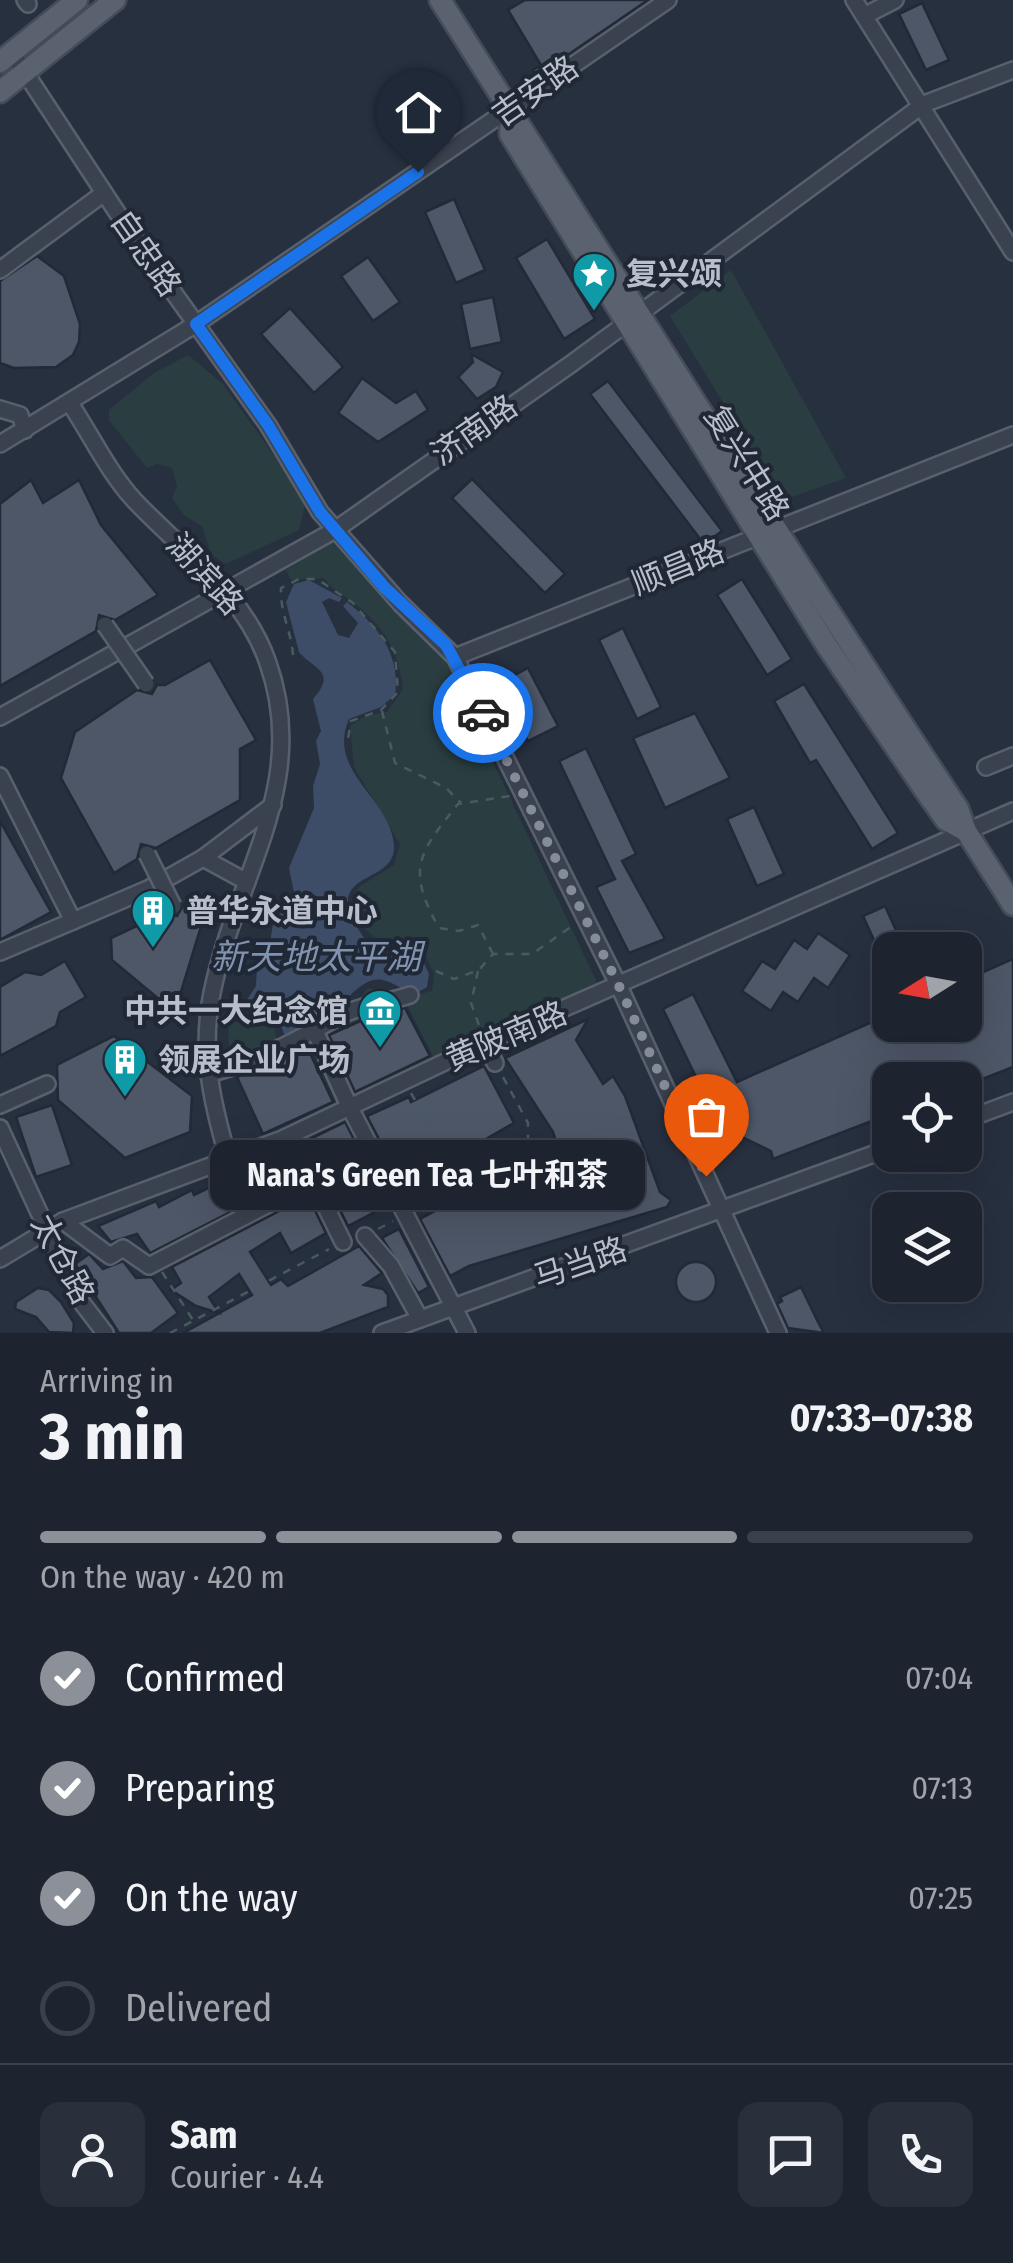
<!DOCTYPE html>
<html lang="en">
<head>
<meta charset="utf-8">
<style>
	:root { --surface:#1d242f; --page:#2a303b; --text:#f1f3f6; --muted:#a0a4aa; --line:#3b414b; --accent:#8c9099 }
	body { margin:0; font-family:"Fira Sans Condensed","Noto Sans SC",sans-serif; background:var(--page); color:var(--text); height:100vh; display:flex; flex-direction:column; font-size:38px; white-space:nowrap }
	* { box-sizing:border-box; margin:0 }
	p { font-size:32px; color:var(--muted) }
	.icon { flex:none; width:55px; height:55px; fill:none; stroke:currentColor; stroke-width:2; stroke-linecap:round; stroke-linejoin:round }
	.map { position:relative; height:1333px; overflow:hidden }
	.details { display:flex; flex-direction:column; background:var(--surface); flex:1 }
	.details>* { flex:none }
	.needle { width:65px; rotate:259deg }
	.buttons { position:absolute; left:872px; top:932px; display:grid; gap:20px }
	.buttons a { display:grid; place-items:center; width:110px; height:110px; border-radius:20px; background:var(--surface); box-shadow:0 10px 40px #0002,0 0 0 2px var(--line); font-size:50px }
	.pin { position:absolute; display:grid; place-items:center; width:85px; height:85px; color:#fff; margin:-102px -42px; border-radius:50% 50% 50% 0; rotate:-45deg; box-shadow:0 0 10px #0007 }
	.pin .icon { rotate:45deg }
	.courier { position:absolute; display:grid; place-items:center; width:100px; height:100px; margin:-50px; border:8px solid #1a73e8; border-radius:50%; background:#fff; color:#222; box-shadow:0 2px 12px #0007 }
	.bubble { position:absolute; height:70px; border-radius:20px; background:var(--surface); box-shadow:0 10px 40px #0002,0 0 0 2px var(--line); font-size:32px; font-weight:700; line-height:70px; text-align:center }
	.summary em { font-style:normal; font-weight:700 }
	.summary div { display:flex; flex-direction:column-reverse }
	.summary { display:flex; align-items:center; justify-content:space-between; height:170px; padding:0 40px }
	h1 { font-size:65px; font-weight:700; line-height:75px }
	.bar { display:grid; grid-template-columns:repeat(4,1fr); gap:15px 10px; align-content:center; height:120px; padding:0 40px }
	.bar i { height:12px; border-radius:8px; background:var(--line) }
	.bar .selected { background:var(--accent) }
	.bar p { grid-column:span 4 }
	.line { display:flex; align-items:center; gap:25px; padding:0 40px; border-top:2px solid var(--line) }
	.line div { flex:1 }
	.round { display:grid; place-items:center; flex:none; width:105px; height:105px; border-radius:20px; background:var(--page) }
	ol { padding:0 40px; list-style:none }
	li { display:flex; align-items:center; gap:30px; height:110px }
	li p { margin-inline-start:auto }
	li .icon { padding:10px; border-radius:50%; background:var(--accent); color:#fff; stroke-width:4 }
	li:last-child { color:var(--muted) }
	li i { width:55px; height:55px; border:5px solid var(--line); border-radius:50% }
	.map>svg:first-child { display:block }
</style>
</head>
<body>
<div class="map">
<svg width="1013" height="1333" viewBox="0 0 1013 1333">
	<rect width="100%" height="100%" fill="#27303f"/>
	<g fill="#2a3e41">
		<polygon points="731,270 846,478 783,500 670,316"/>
		<polygon points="188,355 222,383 306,500 299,530 226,564 211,554 202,526 185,516 172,498 177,486 172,468 157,464 147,468 109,420 109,410 154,373"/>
		<path d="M332,542L446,662L600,989L437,1064L405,1001L230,1075L228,1021L250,1024L264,1019L274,1025L277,1042L356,1004L368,988L408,997L432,991L434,974L425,954C385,941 363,945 352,897L359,887L394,865L400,844L354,767L350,726L365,716L387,712L403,689C399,650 384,627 354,603C343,594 333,591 324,578L291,580L286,570Z"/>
	</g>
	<path fill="#3e4d67" d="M309,580L342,598L339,602L329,598L322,602L338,635L349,638L358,623L343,606L347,602C377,625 401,654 395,695L381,707L349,719C326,772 390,797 394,845C397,889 311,866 367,942L422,959L429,974L427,987L415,994C403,991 397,984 386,981C362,972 341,1009 324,1023L310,1011L302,1014L299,1022L303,1036H285L277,1017L255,1015L245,1003L256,986L257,966L268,955L274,918L296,902L289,868L314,808L313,786L320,764L316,741L321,731L313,699C338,671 313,669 299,652L286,602L294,584Z"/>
	<g fill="#4e5768" stroke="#222937" stroke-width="2.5">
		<polygon points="525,0 648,0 537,76 533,70 541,65 508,10"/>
		<polygon points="922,3 949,60 926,70 899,14"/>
		<polygon points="454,199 485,270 456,283 425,212"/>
		<polygon points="547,239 595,319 564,339 516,258"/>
		<polygon points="37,256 64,276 80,324 79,342 73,355 56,367 14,368 0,363 0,281"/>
		<polygon points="368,257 400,302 373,321 341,276"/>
		<polygon points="493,297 502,342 470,349 461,304"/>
		<polygon points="290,308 343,367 314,393 261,334"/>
		<polygon points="471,354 503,372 496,387 477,399 458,377 473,362"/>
		<polygon points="362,378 396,403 416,391 428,410 378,442 338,413"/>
		<polygon points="608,381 722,531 704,544 590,394"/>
		<polygon points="472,479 565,574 545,593 452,498"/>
		<polygon points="31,480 43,503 79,480 101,525 158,595 115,620 99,615 96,631 0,686 0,504"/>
		<polygon points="742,579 792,659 767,675 717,595"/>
		<polygon points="623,628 661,707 637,719 599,640"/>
		<polygon points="210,660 256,740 240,749 240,800 156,848 141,844 137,859 114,873 61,778 75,732 137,690 152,694 157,685 165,685"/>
		<polygon points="528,668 558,726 528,741 498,684"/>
		<polygon points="804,684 898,833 872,849 816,760 810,763 774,701"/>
		<polygon points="695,713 730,778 665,808 633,738"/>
		<polygon points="586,748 636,854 622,861 665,939 629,953 596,887 615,879 559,761"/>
		<polygon points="754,807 784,874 757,886 727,819"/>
		<polygon points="0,821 51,912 0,940"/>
		<polygon points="196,898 206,910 179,998 160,1000 112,960 111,938 164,913 177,916 184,904"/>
		<polygon points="885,906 905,950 890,950 890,975 863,916"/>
		<polygon points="818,933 850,955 828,988 814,978 798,1002 783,992 771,1011 742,991 762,961 775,969 794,940 807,949"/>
		<polygon points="1013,959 1013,1067 965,1086 965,1080 890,1080 890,1114 773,1159 771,1151 742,1137 726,1139 663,1009 693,994 737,1082 890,1014 890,1025 965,1025 965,980"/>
		<polygon points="65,961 86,997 60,1012 56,1026 0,1056 0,987 25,972 41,975"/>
		<polygon points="405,1008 430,1056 355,1092 329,1035 367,1018"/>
		<polygon points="588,1019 576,1040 603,1084 613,1076 625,1096 660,1192 671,1200 667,1207 469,1266 450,1276 420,1219 510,1171 523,1168 526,1174 562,1160 553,1132 505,1058"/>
		<polygon points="114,1036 192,1096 190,1132 125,1158 58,1100 57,1065"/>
		<polygon points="307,1047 333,1102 263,1134 237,1077"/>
		<polygon points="484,1066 514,1123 420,1177 427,1190 410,1199 367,1116 409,1097 411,1102"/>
		<polygon points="52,1105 72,1165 36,1177 16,1117"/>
		<polygon points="345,1122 388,1205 348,1226 323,1176 313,1170 150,1253 137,1234 111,1242 98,1226 156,1201 159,1207 192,1190 194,1195"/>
		<polygon points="308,1196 326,1233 291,1253 280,1233 250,1252 271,1285 281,1279 288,1286 359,1246 382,1273 364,1285 383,1289 388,1295 388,1307 320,1333 183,1333 252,1295 239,1274 209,1297 219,1313 196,1306 171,1290 181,1283 172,1267"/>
		<polygon points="399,1229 429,1287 418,1293 382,1238"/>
		<polygon points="89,1254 103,1269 123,1261 136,1278 152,1277 178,1313 151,1333 119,1333 75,1264"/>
		<circle cx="696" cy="1282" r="20"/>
		<polygon points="801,1287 818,1322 824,1333 788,1328 777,1304 782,1301 780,1297"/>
		<polygon points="38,1288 49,1290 61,1302 74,1323 73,1333 49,1332 36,1317 15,1309 16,1302"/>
	</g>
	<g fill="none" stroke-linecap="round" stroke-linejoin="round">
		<defs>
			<g id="minor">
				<polyline points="25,0 28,4"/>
				<polyline points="854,0 1013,252"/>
				<polyline points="864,16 895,0"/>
				<polyline points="13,54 124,223 268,425 320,512 400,603 455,657 619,986 778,1333"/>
				<polyline points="0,270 104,193"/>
				<path d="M71,405C91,435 109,473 134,500C183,552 244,593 268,663C311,785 235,878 212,993C200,1051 212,1103 228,1158"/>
				<polyline points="0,409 20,415 25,430"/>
				<polyline points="0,444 196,324 668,0"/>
				<polyline points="455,657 1013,435"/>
				<polyline points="0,717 335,530 571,364 924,104 1013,70"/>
				<polyline points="986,767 1013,756"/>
				<polyline points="0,776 73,921"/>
				<polyline points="203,858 247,882"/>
				<polyline points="0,952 148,889 203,858 273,805"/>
				<polyline points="310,1020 349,1106 467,1333"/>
				<polyline points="485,1043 495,1063"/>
				<path d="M208,1074C258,1062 299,1039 342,1015C361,1005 389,1002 410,995"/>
				<polyline points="0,1105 47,1084"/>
				<polyline points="965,1120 1013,1102"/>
				<polyline points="0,1128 79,1299 105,1333"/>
				<polyline points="63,1221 110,1256 123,1248 149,1266 313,1181 343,1242"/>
				<polyline points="365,1236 391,1266 420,1319"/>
				<polyline points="0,1259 63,1221 282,1139 485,1043 1013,811"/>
				<polyline points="382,1333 890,1148"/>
			</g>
			<g id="major">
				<path d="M440,0C612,270 782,542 958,809L966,831L1013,905"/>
				<polyline points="0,62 77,0"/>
				<polyline points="0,92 115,0"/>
				<polyline points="512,107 510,134 825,643 924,789 946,820 966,831"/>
			</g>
		</defs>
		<use href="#minor" stroke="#59606d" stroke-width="20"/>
		<use href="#major" stroke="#454b59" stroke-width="25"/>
		<g stroke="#495b5f" stroke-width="2.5" stroke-dasharray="8 8" stroke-linecap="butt">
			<path d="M293,655C291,630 280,613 281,588L299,579H317L353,603L395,652L398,692L381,710L351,721L347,745"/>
			<polyline points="382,711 395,763 446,788 461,803"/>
			<path d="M493,954L478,925L459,931L439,928C406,869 418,854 458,804L510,796"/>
			<polyline points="436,971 454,979 479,970 493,954 532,954 575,924"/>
			<polyline points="478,971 471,1003 481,1031"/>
			<polyline points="411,1093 461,1182"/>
			<polyline points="418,1208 528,1143 528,1123 503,1077"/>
			<polyline points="378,1229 393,1221"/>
			<polyline points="162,1272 193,1320"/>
			<polyline points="170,1333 329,1249"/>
		</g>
		<use href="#minor" stroke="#3b424f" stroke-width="15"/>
		<use href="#major" stroke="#5a616f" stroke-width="20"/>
		<defs>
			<g id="minor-bridge">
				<polyline points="105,625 146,684"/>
				<polyline points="147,854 173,906"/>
			</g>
		</defs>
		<use href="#minor-bridge" stroke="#59606d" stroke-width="20" stroke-linecap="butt"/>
		<use href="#minor-bridge" stroke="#3b424f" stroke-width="15"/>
	</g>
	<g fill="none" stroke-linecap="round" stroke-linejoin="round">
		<polyline stroke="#858c99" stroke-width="10" stroke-dasharray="0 18" points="483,713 619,986 706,1176"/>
		<polyline stroke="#1a73e8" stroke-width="12" points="418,172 196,324 268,425 320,512 385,588 446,645 483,713"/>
	</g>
	<defs>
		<symbol id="sight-pin" viewBox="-11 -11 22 30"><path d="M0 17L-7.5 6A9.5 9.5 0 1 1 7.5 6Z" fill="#0f9aa8" stroke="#202735"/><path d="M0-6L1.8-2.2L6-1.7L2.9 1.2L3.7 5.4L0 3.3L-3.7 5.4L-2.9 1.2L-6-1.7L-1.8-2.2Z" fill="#fff"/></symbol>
		<symbol id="building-pin" viewBox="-11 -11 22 30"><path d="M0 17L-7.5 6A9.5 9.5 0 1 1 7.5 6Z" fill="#0f9aa8" stroke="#202735"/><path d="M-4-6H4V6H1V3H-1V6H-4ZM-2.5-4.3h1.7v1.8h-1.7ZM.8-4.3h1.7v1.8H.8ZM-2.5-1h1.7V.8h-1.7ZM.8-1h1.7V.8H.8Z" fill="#fff"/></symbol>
		<symbol id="museum-pin" viewBox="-11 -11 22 30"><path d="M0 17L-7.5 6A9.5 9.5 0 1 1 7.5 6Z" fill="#0f9aa8" stroke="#202735"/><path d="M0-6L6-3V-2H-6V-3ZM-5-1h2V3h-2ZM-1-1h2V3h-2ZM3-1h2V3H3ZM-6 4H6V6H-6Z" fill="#fff"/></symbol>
	</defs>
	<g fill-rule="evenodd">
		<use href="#sight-pin" x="569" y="249" width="50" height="68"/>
		<use href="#building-pin" x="128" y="886" width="50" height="68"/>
		<use href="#museum-pin" x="355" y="986" width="50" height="68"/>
		<use href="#building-pin" x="100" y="1035" width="50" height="68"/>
	</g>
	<g text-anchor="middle" stroke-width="8" stroke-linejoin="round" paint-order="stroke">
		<g font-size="32" fill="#b8beca" stroke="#202735">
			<text transform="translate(535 91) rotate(-35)" y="11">吉安路</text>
			<text transform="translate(146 253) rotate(55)" y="11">自忠路</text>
			<text transform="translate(474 430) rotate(-35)" y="11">济南路</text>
			<text transform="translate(747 463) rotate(58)" y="11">复兴中路</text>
			<text transform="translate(678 567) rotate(-22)" y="11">顺昌路</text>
			<text transform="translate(205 574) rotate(48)" y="11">湖滨路</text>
			<text transform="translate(506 1036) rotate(-23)" y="11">黄陂南路</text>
			<text transform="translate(63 1259) rotate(62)" y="11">太仓路</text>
			<text transform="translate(580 1263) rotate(-19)" y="11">马当路</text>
		</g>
		<g font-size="32" font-weight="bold" fill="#b8beca" stroke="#202735" text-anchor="start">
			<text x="626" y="285">复兴颂</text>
			<text x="186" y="922">普华永道中心</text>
			<text x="348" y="1022" text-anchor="end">中共一大纪念馆</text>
			<text x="158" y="1071">领展企业广场</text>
		</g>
		<g font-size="35" font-style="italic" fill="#8192af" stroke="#202735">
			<text x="316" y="969">新天地太平湖</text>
		</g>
	</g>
</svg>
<div class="buttons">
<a><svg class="needle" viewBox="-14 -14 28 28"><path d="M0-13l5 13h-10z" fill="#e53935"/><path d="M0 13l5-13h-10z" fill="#a0a4aa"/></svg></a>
<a><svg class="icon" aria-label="locate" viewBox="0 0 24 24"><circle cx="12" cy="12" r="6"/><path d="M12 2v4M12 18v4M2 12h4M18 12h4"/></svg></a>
<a><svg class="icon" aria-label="layers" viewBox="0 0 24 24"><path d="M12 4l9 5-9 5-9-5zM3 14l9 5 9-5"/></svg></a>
</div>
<div class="pin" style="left:706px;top:1176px;background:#ea580c"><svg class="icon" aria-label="bag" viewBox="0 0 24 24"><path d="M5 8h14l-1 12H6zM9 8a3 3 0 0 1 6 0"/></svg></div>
<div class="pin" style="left:418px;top:172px;background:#1f2937"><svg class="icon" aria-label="home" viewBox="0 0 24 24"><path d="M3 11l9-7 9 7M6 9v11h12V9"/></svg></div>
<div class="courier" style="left:483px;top:713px"><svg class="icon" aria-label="car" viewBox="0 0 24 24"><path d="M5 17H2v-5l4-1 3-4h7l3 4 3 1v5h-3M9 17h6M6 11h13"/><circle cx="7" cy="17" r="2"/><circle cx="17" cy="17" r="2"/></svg></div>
<div class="bubble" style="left:210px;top:1140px;width:435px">Nana's Green Tea 七叶和茶</div>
</div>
<section class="details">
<div class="summary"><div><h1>3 min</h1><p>Arriving in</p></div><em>07:33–07:38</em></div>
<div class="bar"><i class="selected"></i><i class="selected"></i><i class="selected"></i><i></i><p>On the way · 420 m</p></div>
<ol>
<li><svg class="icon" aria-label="check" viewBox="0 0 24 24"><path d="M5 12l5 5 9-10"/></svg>Confirmed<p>07:04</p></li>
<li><svg class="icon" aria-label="check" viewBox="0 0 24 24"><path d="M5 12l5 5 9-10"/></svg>Preparing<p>07:13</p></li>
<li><svg class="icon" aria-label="check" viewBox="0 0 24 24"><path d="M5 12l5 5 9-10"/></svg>On the way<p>07:25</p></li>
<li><i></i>Delivered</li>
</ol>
<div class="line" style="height:180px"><a class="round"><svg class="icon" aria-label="person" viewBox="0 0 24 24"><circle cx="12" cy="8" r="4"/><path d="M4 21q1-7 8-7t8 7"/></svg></a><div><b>Sam</b><p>Courier · 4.4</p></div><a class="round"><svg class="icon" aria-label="chat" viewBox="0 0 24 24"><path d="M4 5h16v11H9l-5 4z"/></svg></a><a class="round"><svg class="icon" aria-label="phone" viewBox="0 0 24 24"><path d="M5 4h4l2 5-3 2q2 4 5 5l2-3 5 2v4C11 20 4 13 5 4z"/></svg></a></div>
</section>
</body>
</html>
